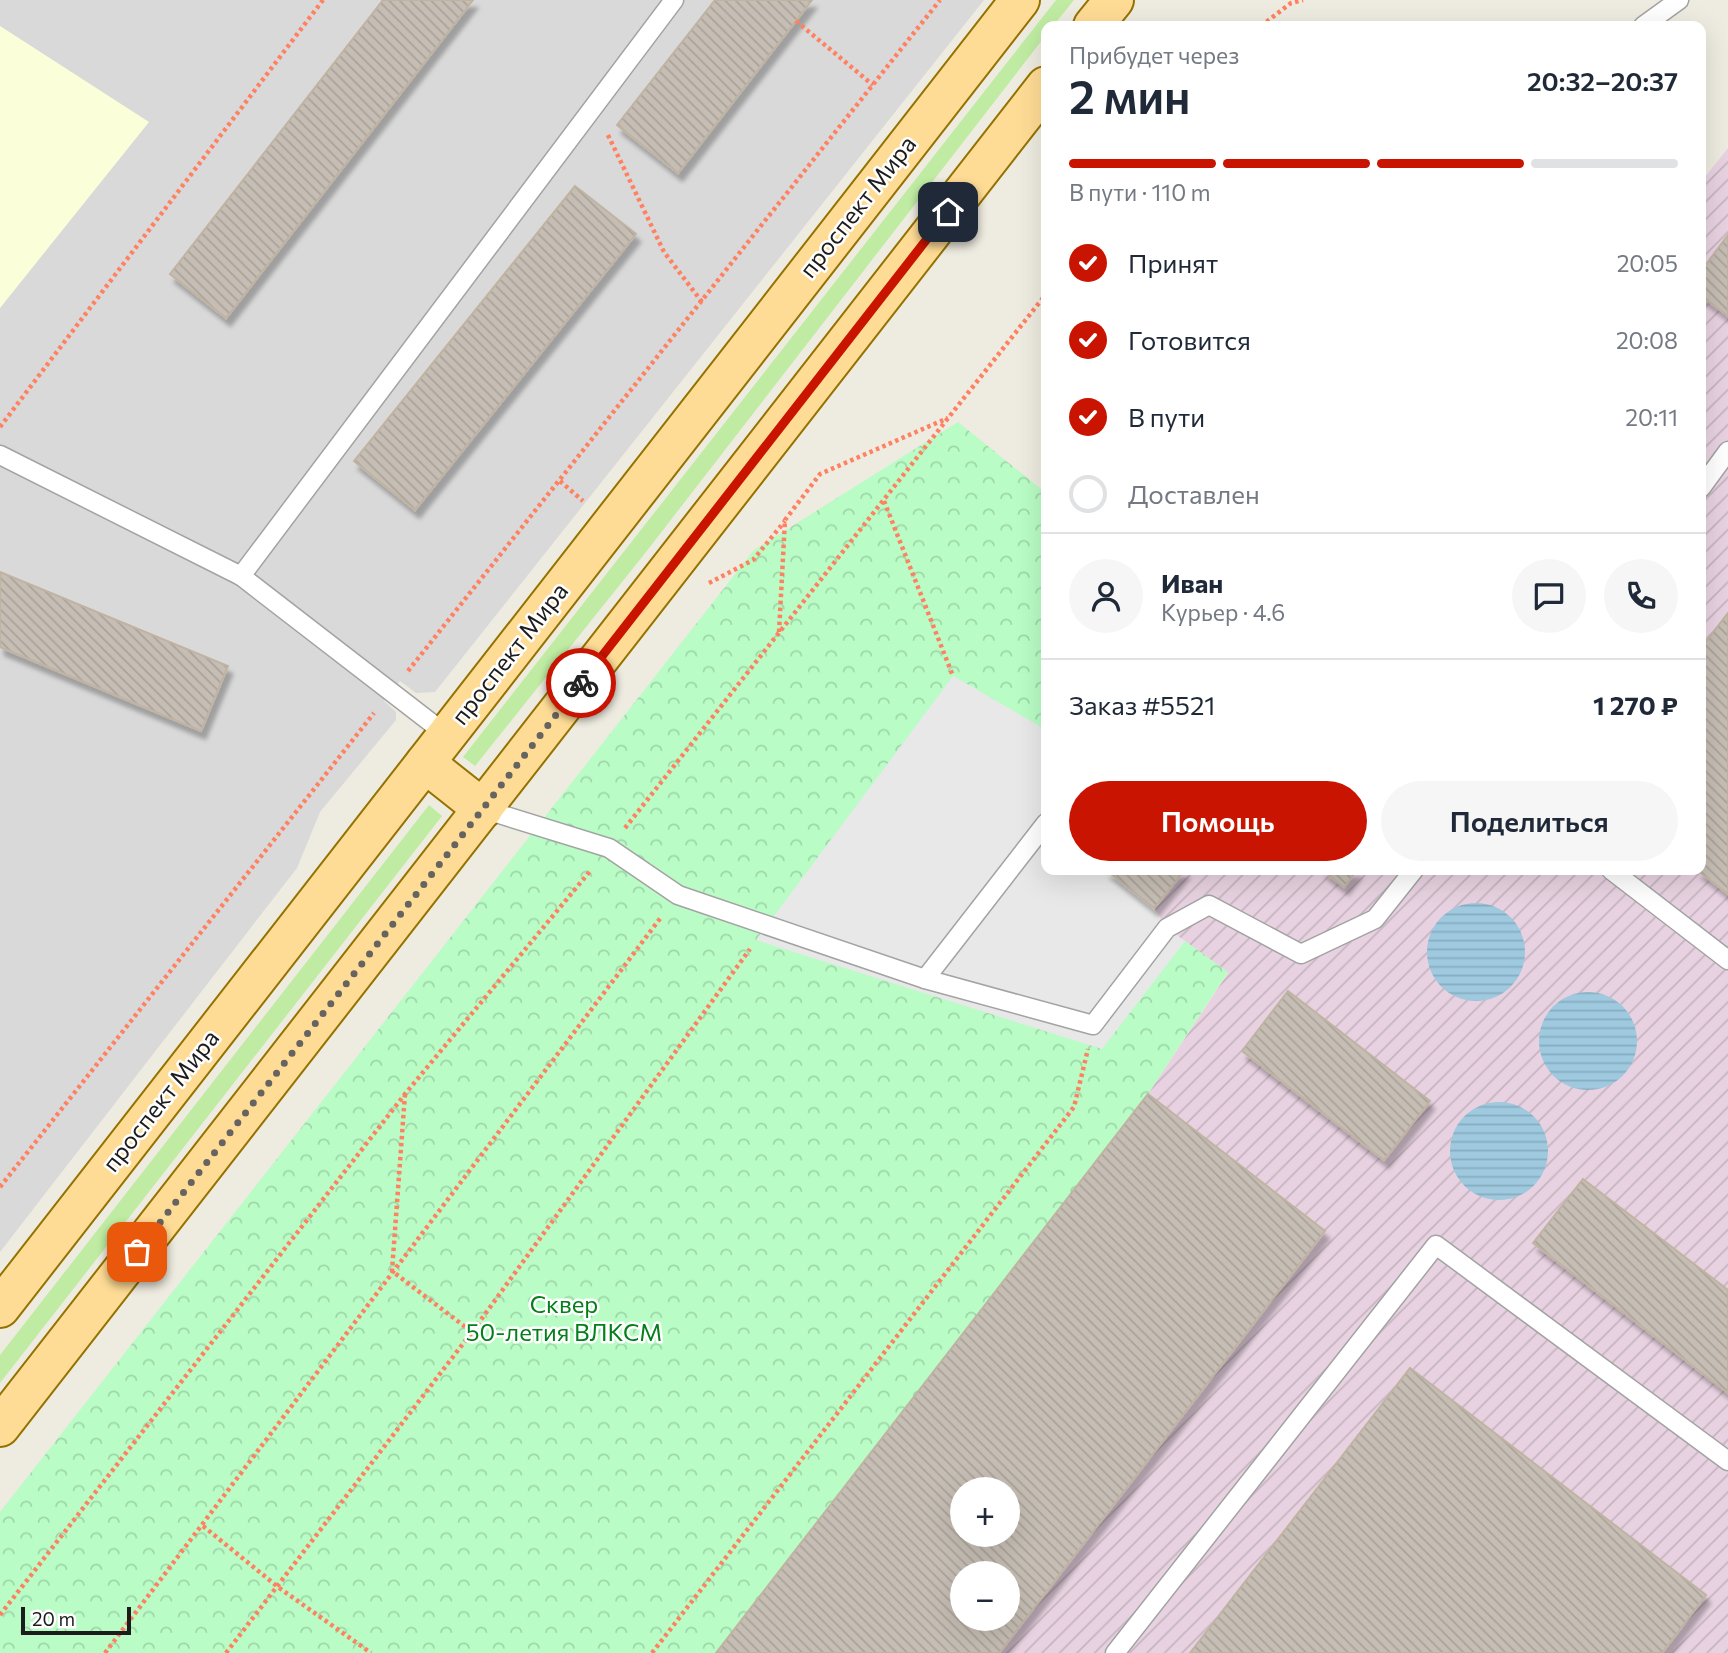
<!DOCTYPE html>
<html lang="ru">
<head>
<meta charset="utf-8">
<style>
	:root { --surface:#fff; --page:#f6f6f7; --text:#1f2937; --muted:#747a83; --line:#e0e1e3; --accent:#c81400 }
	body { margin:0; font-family:Commissioner,sans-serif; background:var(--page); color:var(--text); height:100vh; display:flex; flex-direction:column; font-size:26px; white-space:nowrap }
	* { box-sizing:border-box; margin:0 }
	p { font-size:23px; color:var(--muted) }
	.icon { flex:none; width:38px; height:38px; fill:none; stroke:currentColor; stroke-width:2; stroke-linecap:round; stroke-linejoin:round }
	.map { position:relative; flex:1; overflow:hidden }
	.side { position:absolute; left:1041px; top:21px; width:665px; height:854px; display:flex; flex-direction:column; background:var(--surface); border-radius:14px; box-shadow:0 7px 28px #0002 }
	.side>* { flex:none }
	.fabs { position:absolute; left:950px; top:1477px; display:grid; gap:14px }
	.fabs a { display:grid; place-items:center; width:70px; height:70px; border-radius:50%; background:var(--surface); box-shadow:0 7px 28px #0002; font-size:35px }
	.scale { position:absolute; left:21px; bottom:18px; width:110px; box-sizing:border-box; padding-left:7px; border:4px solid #1c1c1c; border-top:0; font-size:19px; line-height:24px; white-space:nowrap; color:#1c1c1c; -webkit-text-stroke:5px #fff; paint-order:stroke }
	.pin { position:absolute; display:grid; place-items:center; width:60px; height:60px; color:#fff; margin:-30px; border-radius:14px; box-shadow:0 4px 10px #0006 }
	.courier { position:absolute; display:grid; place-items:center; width:70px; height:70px; margin:-35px; border:5px solid #c81400; border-radius:50%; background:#fff; color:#222; box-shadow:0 2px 9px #0007 }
	.overview em { font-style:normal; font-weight:600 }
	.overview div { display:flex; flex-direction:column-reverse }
	.overview { display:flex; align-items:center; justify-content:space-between; height:119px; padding:0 28px }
	h1 { font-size:46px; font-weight:600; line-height:52px }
	.bar { display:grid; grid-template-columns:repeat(4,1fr); gap:10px 7px; align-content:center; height:84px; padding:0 28px }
	.bar i { height:9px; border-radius:5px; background:var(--line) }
	.bar .selected { background:var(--accent) }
	.bar p { grid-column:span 4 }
	.line { display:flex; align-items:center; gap:18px; padding:0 28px; border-top:2px solid var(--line) }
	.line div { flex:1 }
	.round { display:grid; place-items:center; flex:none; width:74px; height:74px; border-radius:37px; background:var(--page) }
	ol { padding:0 28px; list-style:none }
	li { display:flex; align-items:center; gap:21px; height:77px }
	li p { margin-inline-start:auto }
	li .icon { padding:7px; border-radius:50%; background:var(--accent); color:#fff; stroke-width:4 }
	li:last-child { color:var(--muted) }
	li i { width:38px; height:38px; border:4px solid var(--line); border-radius:50% }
	.cta { display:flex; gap:14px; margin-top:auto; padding:14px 28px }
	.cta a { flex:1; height:80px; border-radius:42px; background:var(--accent); color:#fff; font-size:28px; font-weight:600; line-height:80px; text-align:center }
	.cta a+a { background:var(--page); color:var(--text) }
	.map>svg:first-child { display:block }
</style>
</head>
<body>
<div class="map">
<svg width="1728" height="1653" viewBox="0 0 1728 1653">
	<defs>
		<pattern id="industrial-furrows" width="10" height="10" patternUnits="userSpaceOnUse" patternTransform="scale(1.75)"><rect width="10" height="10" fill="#e8d2e1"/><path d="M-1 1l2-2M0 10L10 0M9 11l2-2" fill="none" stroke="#c6b4c0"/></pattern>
		<pattern id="park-crowns" width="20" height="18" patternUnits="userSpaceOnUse" patternTransform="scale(1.75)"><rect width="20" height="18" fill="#b9fcc5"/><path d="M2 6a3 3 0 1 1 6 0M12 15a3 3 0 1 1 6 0" fill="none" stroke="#9ed7a9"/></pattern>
		<pattern id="water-rules" width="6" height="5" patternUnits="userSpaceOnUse" patternTransform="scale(1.75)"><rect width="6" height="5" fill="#9ec9df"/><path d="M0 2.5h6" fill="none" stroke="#88acbf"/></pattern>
		<pattern id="building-back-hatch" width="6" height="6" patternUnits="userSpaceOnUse" patternTransform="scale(1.75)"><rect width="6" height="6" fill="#c6beb4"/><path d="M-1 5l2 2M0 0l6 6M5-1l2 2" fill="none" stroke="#aaa39a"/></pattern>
		<filter id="shadow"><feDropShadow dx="4.5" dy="8" stdDeviation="2" flood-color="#0004"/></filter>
	</defs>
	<rect width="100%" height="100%" fill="#eeebe0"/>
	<polygon fill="#dad9d9" points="0,0 984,0 435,692 416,693 400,681 384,701 396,712 396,720 320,812 297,868 0,1252"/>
	<path fill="url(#industrial-furrows)" fill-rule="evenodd" d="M1728,148V1653H716L1148,1094L1228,973L1167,928L1154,908L1185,870H1701V182ZM962,1489H1008V1535H962ZM962,1573H1008V1619H962Z"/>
	<polygon fill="#fbffd9" points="0,26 149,122 0,308"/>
	<g fill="#bfeca2">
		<polygon points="1056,0 1074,0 1053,26 1046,26 1046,35 646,552 475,766 463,757"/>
		<polygon points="429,805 442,816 0,1383 0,1355"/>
	</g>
	<polygon fill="url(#park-crowns)" points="958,422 1046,493 1046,730 953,676 1101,1049 1185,941 1228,972 1148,1094 716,1653 0,1653 0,1512 754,550"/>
	<polygon fill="#e8e8e8" points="953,676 1046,730 1046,870 1106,870 1154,908 1167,928 1185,941 1102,1049 756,940"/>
	<g fill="url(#water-rules)">
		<circle cx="1476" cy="952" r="49"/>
		<circle cx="1588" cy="1041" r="49"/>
		<circle cx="1499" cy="1151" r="49"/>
	</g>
	<g fill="url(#building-back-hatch)" stroke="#c0b3a2" stroke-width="2" fill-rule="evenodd" filter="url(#shadow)">
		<polygon points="383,0 473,0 226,318 170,274"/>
		<polygon points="715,0 812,0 678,173 617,125"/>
		<polygon points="575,186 636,234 415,510 354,461"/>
		<polygon points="1728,235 1728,316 1701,296 1701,271"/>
		<polygon points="0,572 228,666 201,731 0,647"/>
		<polygon points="1728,613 1728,894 1697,870 1701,870 1701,648"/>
		<polygon points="1106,870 1185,870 1154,908"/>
		<polygon points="1322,870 1357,870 1344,887"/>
		<polygon points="1288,991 1430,1101 1384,1160 1242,1051"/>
		<path d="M1148,1094L1325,1231L999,1653H716ZM962,1489H1008V1535H962ZM962,1573H1008V1619H962Z"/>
		<polygon points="1583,1179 1728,1290 1728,1393 1533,1243"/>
		<polygon points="1410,1368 1706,1595 1662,1653 1190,1653"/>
	</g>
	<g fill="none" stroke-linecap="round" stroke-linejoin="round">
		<defs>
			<g id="service">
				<polyline points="1643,26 1679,0"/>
				<polyline points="0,455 241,576 447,735"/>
				<polyline points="1701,488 1728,451"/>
				<polyline points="241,576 674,0"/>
				<polyline points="483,809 609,848 678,895 925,979 1093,1025 1167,928 1209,905 1301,954 1375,919 1414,870"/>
				<polyline points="1611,870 1728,960"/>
				<polyline points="925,979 1046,823"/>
				<polyline points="1115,1653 1436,1245 1728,1461"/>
			</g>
			<g id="primary">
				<polyline points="1093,26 1114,0"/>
				<polyline points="425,763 483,809"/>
				<polyline points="0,1308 1020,0"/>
				<polyline points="0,1427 1046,86"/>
			</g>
		</defs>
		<use href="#service" stroke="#a3a3a3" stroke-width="21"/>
		<use href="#primary" stroke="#947200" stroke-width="42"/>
		<g stroke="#ff8161" stroke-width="4.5" stroke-dasharray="3.5 3.5" stroke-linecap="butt">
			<polyline points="796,21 873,85"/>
			<polyline points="1261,26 1291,3 1303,0"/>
			<polyline points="608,135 664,252 702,302"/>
			<polyline points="0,427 323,0"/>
			<polyline points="560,481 583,501"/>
			<polyline points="884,501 953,676"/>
			<polyline points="709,583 753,560 785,521"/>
			<polyline points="779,632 785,520 820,474 948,418"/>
			<polyline points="408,671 940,0"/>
			<polyline points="625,828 1046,294"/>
			<polyline points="405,1094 392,1271 472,1332"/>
			<polyline points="0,1187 374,713"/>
			<polyline points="203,1526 278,1587 371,1653"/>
			<polyline points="0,1615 405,1094 591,870"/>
			<polyline points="105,1653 662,916"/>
			<polyline points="226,1653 472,1332 750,949"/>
			<polyline points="652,1653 1074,1107 1088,1049"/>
		</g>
		<use href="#service" stroke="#fff" stroke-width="18"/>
		<use href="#primary" stroke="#ffdc95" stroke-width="38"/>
	</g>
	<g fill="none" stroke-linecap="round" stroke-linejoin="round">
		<polyline stroke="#666461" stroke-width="7" stroke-dasharray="0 12.6" points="137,1252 581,683"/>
		<polyline stroke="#c81400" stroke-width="9" points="581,683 948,212"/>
	</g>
	<g text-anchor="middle" stroke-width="5" stroke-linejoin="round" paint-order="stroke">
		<g font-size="24" fill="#1c1c1c" stroke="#fff">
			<text transform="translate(858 207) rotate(-52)" y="8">проспект Мира</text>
			<text transform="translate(510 654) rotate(-52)" y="8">проспект Мира</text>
			<text transform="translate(161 1101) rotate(-52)" y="8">проспект Мира</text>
		</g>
		<g font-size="24" fill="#057f1b" stroke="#fff">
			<text x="564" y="1313">Сквер<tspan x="564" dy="28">50-летия ВЛКСМ</tspan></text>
		</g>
	</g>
</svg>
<div class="fabs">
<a>+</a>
<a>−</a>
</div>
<div class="scale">20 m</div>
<div class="pin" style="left:137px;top:1252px;background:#ea580c"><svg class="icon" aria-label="bag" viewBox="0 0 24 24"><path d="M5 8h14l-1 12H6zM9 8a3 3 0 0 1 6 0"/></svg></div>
<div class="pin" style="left:948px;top:212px;background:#1f2937"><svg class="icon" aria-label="home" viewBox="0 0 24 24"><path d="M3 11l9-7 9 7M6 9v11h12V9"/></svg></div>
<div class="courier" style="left:581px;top:683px"><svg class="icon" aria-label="bike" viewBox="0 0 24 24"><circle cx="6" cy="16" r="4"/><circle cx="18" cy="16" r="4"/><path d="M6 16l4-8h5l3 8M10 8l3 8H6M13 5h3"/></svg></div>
<section class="side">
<div class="overview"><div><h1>2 мин</h1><p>Прибудет через</p></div><em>20:32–20:37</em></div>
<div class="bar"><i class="selected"></i><i class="selected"></i><i class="selected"></i><i></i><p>В пути · 110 m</p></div>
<ol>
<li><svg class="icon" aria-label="check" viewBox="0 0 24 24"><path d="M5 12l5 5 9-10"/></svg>Принят<p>20:05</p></li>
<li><svg class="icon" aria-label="check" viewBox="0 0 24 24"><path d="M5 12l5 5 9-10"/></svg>Готовится<p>20:08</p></li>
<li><svg class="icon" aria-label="check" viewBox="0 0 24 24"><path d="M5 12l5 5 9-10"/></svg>В пути<p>20:11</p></li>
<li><i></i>Доставлен</li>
</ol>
<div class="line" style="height:126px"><a class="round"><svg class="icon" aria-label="person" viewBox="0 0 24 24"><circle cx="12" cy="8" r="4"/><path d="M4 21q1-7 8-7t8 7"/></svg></a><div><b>Иван</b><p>Курьер · 4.6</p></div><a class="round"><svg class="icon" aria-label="chat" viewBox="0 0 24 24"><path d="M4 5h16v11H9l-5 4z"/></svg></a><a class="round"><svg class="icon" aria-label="phone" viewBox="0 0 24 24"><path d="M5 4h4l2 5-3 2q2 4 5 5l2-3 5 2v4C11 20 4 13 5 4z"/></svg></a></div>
<div class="line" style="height:91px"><div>Заказ #5521</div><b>1 270 ₽</b></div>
<div class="cta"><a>Помощь</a><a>Поделиться</a></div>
</section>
</div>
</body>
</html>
